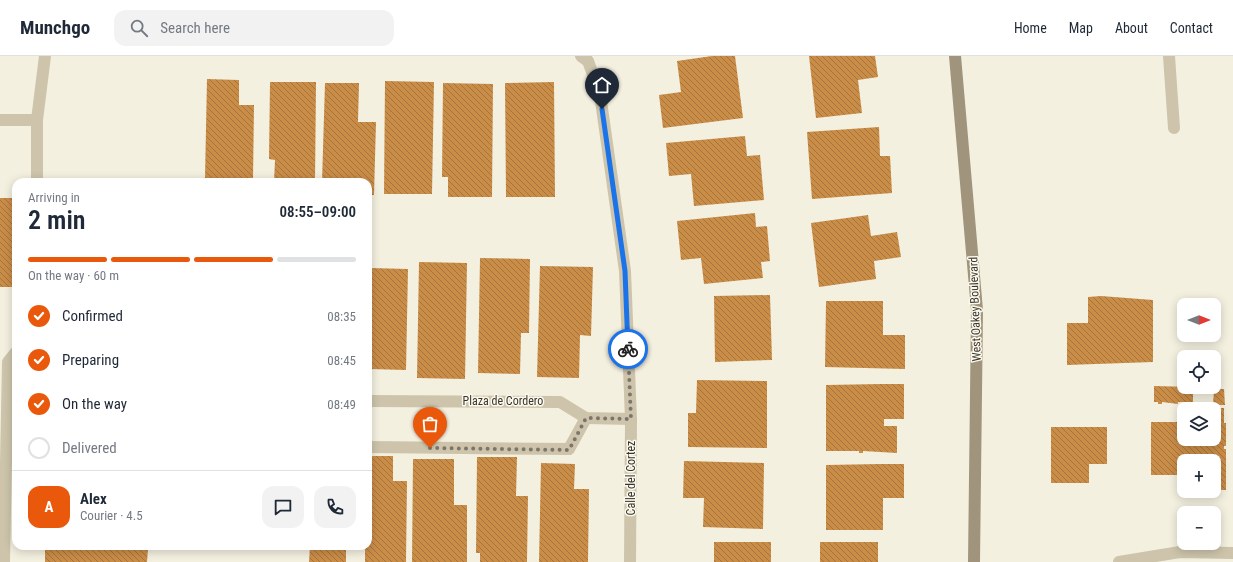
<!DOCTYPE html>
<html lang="en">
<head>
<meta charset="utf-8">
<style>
	:root { --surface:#fff; --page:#f2f2f3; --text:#1f2937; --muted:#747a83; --line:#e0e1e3; --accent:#ea580c }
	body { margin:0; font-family:"Roboto Condensed",sans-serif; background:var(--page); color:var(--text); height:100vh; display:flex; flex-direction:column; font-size:15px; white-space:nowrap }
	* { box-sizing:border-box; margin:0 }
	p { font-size:13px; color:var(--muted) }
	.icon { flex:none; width:22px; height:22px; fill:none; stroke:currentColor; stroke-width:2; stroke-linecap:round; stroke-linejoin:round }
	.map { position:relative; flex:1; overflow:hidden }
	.sheet { position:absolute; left:12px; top:122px; width:360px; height:372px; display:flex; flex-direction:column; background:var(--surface); border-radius:12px; box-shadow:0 2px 10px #0003 }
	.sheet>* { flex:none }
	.needle { width:26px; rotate:90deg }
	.tools { position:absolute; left:1177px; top:242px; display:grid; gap:8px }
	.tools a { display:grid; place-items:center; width:44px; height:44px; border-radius:8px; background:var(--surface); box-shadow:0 2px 10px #0003; font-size:20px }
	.pin { position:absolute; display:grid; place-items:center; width:34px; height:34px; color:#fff; margin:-41px -17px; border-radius:50% 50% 50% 0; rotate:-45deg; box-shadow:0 0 4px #0007 }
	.pin .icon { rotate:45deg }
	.courier { position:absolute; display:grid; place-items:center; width:40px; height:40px; margin:-20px; border:3px solid #1a73e8; border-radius:50%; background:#fff; color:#222; box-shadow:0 1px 5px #0007 }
	.head em { font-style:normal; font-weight:600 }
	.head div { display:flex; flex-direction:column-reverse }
	.head { display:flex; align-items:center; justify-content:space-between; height:68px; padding:0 16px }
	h1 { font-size:26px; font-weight:600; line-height:30px }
	.bar { display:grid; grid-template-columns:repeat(4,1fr); gap:6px 4px; align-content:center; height:48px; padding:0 16px }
	.bar i { height:5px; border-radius:3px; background:var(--line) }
	.bar .active { background:var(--accent) }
	.bar p { grid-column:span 4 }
	.line { display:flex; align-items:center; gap:10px; padding:0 16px; border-top:1px solid var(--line) }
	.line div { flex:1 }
	.round { display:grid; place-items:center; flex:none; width:42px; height:42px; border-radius:12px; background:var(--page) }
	ol { padding:0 16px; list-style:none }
	li { display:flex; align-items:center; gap:12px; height:44px }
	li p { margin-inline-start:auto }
	li .icon { padding:4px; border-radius:50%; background:var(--accent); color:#fff; stroke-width:4 }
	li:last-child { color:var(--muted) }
	li i { width:22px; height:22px; border:2px solid var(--line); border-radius:50% }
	header { display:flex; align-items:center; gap:24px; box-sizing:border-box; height:56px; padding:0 20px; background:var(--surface); border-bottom:1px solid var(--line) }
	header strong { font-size:19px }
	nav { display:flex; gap:22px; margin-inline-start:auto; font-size:14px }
	.search { width:280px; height:36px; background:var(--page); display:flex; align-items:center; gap:10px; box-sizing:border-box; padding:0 14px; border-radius:12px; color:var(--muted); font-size:15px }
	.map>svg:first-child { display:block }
</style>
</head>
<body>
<header>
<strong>Munchgo</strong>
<div class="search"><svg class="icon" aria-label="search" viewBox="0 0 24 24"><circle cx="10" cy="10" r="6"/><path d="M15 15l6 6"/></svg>Search here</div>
<nav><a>Home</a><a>Map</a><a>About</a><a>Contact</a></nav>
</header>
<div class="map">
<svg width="1233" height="506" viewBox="0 0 1233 506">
	<defs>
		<pattern id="building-back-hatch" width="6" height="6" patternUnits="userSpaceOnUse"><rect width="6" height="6" fill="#ca8d48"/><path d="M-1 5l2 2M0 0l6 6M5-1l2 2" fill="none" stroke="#a5743c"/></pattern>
	</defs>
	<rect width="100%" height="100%" fill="#f4f0e0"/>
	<g fill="url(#building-back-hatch)">
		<polygon points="712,0 735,0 743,62 663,72 659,39 681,36 677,5"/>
		<polygon points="809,0 875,0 878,21 858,24 862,57 816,62"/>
		<polygon points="207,23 239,24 239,49 254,49 253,123 205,122"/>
		<polygon points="385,25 434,26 432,138 384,138"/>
		<polygon points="270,26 316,26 315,126 274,126 275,104 269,103"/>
		<polygon points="554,26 555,141 506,141 505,27"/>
		<polygon points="325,27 359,27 358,66 376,66 374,139 368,139 368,126 322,126"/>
		<polygon points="443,27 493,28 492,141 448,141 448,121 442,121"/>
		<polygon points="879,71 880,100 890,100 892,137 812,143 807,76"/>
		<polygon points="745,80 747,100 760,99 764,144 694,150 691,118 669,120 666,87"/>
		<polygon points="0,142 15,142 13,231 0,231"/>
		<polygon points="755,157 756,171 767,170 770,205 761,206 763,222 704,228 701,202 681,204 677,165"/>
		<polygon points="868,159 871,180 897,176 901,201 874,205 876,223 819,231 811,167"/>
		<polygon points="480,202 530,203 529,277 521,277 520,318 478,317"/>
		<polygon points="419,206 467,207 465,323 417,322"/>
		<polygon points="540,210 593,211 591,280 580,279 579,322 537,321"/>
		<polygon points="371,212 408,213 406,314 369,313"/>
		<polygon points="770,239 772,304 715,306 714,240"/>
		<polygon points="1101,240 1153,244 1153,306 1067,309 1067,267 1088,267 1088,241"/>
		<polygon points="826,245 883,245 883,279 905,279 905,313 825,311"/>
		<polygon points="697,324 767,325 767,392 688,391 688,357 696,357"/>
		<polygon points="881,328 904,328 904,363 884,363 884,370 897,370 897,397 863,395 863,397 859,397 859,395 826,395 826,329"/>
		<polygon points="1154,330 1193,331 1193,346 1178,346 1178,348 1162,346 1162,348 1158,348 1158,346 1154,346"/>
		<polygon points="1214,333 1224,333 1225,349 1213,349"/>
		<polygon points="1214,352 1224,352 1224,367 1226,367 1226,390 1224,390 1224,393 1226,393 1226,434 1214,434 1214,405 1184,405 1184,419 1151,419 1151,366 1184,366 1184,383 1214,383"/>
		<polygon points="1051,371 1107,371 1107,408 1089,408 1089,427 1051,427"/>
		<polygon points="368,400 393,400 393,425 407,425 406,506 365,506 365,490 368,490"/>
		<polygon points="477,401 517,401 516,440 528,440 527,506 480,506 480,497 476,497"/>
		<polygon points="413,403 454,403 454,449 467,449 467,506 412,506"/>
		<polygon points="684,405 764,407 763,473 703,471 704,442 683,442"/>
		<polygon points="541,407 575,408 574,433 589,433 588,506 539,506"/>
		<polygon points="880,408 904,408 904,442 883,442 883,474 826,474 826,409"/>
		<rect x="714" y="486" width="57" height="20"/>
		<rect x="820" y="486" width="58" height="20"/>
		<polygon points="45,490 132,490 132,493 148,493 147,506 45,506"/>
		<rect x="243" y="490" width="43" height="4"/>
		<polygon points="310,490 346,490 346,506 309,506"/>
	</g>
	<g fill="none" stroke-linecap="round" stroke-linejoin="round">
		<g stroke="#cdc4ab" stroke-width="12">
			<polyline points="581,0 588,5 600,38 625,215 631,363 630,506"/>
			<polyline points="1169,0 1174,72"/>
			<polyline points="0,64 37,64"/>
			<polyline points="37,126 37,64 45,0"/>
			<polyline points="368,345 560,346 586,362 631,363"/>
			<polyline points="368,391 569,393 586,362"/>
			<polyline points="4,506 8,306 16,296"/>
			<polyline points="1119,506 1180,496 1233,497"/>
		</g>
		<polyline stroke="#a1947c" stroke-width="12" points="955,0 977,254 974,506"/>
	</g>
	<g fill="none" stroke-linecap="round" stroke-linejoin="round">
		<polyline stroke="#7c766a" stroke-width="4" stroke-dasharray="0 7.2" points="430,392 569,394 586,362 631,363 628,293"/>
		<polyline stroke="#1a73e8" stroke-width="5" points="602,53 625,215 628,293"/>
	</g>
	<g text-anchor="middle" stroke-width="3" stroke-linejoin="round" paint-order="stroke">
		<g font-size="12" fill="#3b342a" stroke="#fbf9ed">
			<text transform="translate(975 253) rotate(-92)" y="4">West Oakey Boulevard</text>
			<text x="503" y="349">Plaza de Cordero</text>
			<text transform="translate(631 422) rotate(-90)" y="4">Calle del Cortez</text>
		</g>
	</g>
</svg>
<div class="tools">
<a><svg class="needle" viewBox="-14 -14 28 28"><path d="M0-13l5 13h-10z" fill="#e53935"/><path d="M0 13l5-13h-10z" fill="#747a83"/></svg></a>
<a><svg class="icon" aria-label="locate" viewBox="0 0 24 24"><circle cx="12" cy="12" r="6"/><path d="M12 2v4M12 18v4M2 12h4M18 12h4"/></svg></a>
<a><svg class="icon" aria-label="layers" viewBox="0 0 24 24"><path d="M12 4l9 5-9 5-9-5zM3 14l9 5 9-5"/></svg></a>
<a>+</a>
<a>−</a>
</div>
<div class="pin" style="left:430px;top:392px;background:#ea580c"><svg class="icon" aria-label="bag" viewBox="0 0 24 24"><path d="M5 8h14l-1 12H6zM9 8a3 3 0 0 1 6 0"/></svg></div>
<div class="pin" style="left:602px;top:53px;background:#1f2937"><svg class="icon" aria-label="home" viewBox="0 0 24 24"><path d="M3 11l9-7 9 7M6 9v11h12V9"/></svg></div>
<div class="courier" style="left:628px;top:293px"><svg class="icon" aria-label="bike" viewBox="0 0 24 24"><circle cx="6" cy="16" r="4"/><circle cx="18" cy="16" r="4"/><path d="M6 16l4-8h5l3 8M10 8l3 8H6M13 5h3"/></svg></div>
<section class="sheet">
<div class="head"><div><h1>2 min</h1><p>Arriving in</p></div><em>08:55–09:00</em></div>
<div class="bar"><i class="active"></i><i class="active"></i><i class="active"></i><i></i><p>On the way · 60 m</p></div>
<ol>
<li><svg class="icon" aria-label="check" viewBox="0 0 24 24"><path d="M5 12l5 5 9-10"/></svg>Confirmed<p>08:35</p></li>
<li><svg class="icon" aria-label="check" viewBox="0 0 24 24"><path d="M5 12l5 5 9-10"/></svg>Preparing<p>08:45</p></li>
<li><svg class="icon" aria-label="check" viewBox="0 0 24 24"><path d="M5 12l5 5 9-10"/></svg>On the way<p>08:49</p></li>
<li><i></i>Delivered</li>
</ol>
<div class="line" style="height:72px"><b class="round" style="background:var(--accent);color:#fff">A</b><div><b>Alex</b><p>Courier · 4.5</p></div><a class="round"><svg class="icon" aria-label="chat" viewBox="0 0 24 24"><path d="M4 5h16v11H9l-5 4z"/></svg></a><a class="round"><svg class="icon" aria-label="phone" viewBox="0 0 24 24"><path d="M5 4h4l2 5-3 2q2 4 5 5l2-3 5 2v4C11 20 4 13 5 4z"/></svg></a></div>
</section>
</div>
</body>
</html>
